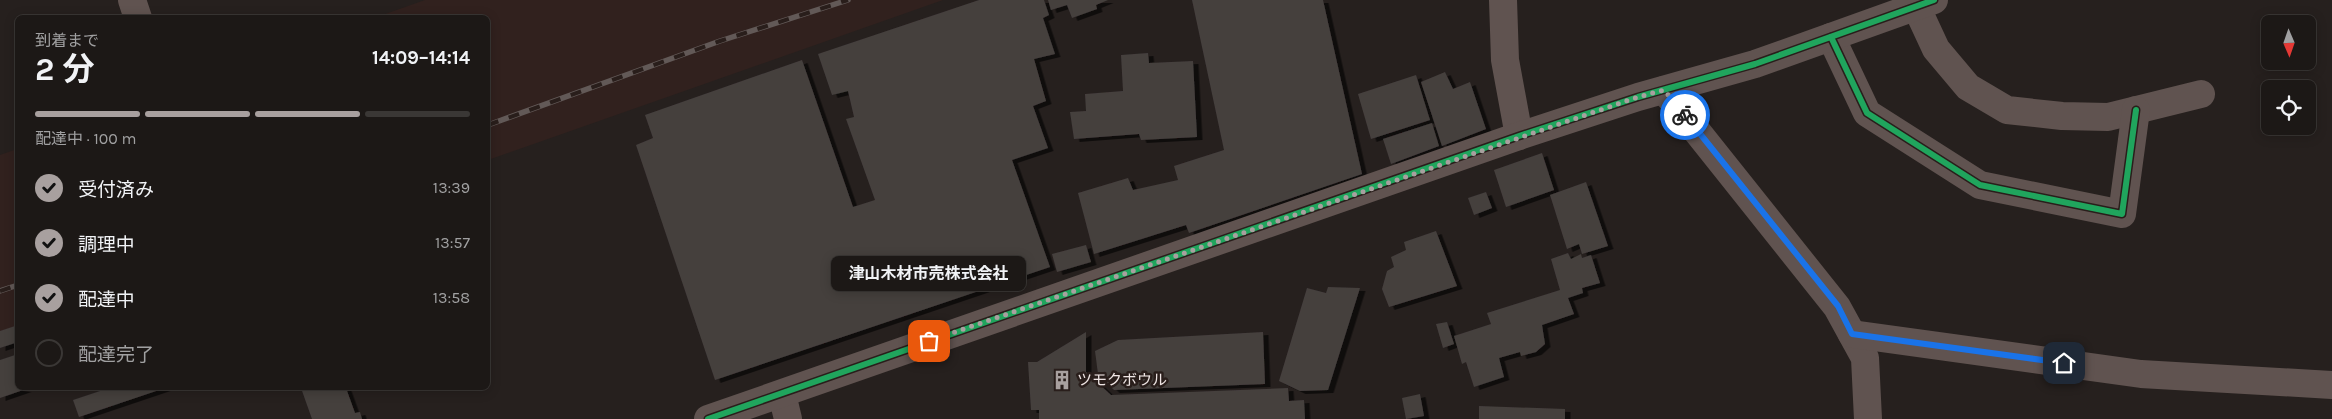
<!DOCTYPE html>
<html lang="ja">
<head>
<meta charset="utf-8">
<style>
	:root { --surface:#1c1816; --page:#292523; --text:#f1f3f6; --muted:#a0a0a1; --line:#3a3735; --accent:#a8a09f }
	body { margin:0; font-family:Karla,"Noto Sans JP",sans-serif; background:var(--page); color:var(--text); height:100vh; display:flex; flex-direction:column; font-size:19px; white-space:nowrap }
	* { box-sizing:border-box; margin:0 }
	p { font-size:16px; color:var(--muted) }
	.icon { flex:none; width:28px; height:28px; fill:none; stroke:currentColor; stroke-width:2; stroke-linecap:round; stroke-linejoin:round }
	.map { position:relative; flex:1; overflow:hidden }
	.sheet { position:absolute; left:15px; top:15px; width:475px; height:375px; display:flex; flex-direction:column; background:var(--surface); border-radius:8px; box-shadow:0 2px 12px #0003,0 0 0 1px var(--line) }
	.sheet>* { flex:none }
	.needle { width:32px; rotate:178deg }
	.buttons { position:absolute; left:2261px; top:15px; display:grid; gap:10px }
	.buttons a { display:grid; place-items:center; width:55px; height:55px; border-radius:8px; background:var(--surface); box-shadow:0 2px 12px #0003,0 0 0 1px var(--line); font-size:25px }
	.pin { position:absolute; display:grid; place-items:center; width:42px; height:42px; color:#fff; margin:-21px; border-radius:10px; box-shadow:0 2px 8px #0006 }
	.courier { position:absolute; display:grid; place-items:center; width:50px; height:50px; margin:-25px; border:4px solid #1a73e8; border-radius:50%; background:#fff; color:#222; box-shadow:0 1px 6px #0007 }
	.bubble { position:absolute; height:35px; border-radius:8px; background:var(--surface); box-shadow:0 2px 12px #0003,0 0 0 1px var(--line); font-size:16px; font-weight:700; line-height:35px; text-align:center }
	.head em { font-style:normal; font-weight:700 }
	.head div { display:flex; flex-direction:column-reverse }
	.head { display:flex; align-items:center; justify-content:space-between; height:85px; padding:0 20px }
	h1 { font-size:32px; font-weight:700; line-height:38px }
	.bar { display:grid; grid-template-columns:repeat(4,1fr); gap:8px 5px; align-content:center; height:60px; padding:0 20px }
	.bar i { height:6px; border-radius:4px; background:var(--line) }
	.bar .selected { background:var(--accent) }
	.bar p { grid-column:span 4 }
	ol { padding:0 20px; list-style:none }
	li { display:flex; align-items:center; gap:15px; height:55px }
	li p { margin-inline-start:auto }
	li .icon { padding:5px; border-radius:50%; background:var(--accent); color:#111; stroke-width:4 }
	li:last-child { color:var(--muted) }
	li i { width:28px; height:28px; border:2px solid var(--line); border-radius:50% }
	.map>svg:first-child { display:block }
</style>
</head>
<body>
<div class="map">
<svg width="2332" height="419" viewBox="0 0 2332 419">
	<defs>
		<filter id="shadow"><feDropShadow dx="5.5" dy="3" stdDeviation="0" flood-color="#0009"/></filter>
	</defs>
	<rect width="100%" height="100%" fill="#26201e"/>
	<g fill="#31211e">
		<polygon points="425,0 943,0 488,160 488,18 377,17"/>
		<polygon points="17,149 17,326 0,332 0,155"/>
	</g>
	<g fill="#453f3e" filter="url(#shadow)">
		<polygon points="979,0 1044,0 1049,15 1043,18 1055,54 1034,59 1046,101 1033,106 1048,148 1012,160 1050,267 715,380 636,145 653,138 645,115 802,60 853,207 875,200 846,119 854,117 848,91 832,95 818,54"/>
		<polygon points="1048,0 1108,0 1096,5 1097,9 1072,18 1067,5 1051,10"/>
		<polygon points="1192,0 1323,0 1362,174 1189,233 1186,225 1094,254 1078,193 1128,178 1133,190 1178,180 1174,166 1224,150"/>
		<polygon points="1148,53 1149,63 1193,61 1197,137 1141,140 1139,134 1074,139 1070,112 1086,111 1085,94 1123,91 1121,55"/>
		<polygon points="1445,72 1453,89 1470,82 1486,129 1442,146 1421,82"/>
		<polygon points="1416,75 1430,120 1371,139 1358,94"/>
		<polygon points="1432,123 1439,146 1391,164 1383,139"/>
		<polygon points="1542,153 1554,190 1506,207 1494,170"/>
		<polygon points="1586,182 1608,246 1582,254 1579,244 1567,249 1550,195"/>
		<polygon points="1486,192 1492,208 1474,215 1468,198"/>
		<polygon points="1436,231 1457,286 1389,307 1382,289 1387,271 1394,267 1391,257 1406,250 1404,242"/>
		<polygon points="1086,245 1091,262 1057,272 1052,254"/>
		<polygon points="1568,253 1571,259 1581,254 1582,258 1591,255 1600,283 1582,288 1583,293 1568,298 1574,314 1542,325 1545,344 1536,352 1521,356 1520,352 1499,358 1504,377 1474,387 1466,362 1462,364 1454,336 1491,324 1487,313 1560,290 1551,259"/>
		<polygon points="1328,287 1360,288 1328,390 1300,391 1279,381 1307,288 1326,293"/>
		<polygon points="1447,322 1454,344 1443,348 1436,324"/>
		<polygon points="18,325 18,342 0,348 0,331"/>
		<polygon points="1086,332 1086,372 1111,395 1288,388 1289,401 1304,400 1305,419 1039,419 1039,410 1031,410 1028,362 1037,362"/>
		<polygon points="1263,332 1265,384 1114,390 1098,374 1095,351 1118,340"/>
		<polygon points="15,355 18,364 18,388 26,389 0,398 0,360"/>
		<polygon points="109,388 165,388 79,417 73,400"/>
		<polygon points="301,388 346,388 355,413 360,412 362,419 312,419"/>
		<polygon points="1420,394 1424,416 1406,419 1402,398"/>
		<polygon points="1479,406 1565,409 1565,419 1479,419"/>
	</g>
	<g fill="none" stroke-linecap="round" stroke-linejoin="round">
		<g stroke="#605350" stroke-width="28">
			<polyline points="132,0 138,18"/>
			<polyline points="1503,0 1505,60 1519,136"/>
			<polyline points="1916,6 1936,49 1968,87 2007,110 2062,116 2108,117 2201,94"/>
			<polyline points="1831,37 1867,113 1980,185 2122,214 2136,110"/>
			<polyline points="1664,90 1837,307 1865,358 1868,419"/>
			<polyline points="1852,334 2141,374 2332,385"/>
			<polyline points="782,394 788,419"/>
			<polyline points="708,419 1519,136 1638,97 1755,64 1934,0"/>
		</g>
		<defs>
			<g id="rail">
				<polyline points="488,125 720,41 848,0"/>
				<polyline points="0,291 18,285"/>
			</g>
		</defs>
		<use href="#rail" stroke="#625957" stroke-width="5.5"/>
		<use href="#rail" stroke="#291e1b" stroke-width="4" stroke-dasharray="11" stroke-linecap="butt"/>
		<defs>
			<g id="cycleway">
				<polyline points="1831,37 1867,113 1980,185 2122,214 2136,110"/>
				<polyline points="708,419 1519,136 1638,97 1755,64 1934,0"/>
			</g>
		</defs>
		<use href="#cycleway" stroke="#291e1b" stroke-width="9"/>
		<use href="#cycleway" stroke="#20a55d" stroke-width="6"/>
	</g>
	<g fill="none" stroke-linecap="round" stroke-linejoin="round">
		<polyline stroke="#a8a09f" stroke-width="5" stroke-dasharray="0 9" points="929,341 1638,97 1664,90 1685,115"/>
		<polyline stroke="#1a73e8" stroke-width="6" points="1685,115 1838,306 1852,334 2064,363"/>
	</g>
	<defs>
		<symbol id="building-bare" viewBox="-9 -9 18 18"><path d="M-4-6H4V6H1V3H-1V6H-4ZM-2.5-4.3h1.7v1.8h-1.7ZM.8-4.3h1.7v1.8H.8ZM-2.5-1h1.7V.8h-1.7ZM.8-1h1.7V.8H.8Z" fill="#a8a09f" stroke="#291e1b" stroke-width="2.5" paint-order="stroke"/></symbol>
	</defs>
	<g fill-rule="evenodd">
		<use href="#building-bare" x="1048" y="366" width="28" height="28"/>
	</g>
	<g text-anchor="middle" stroke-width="5" stroke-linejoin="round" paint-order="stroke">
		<g font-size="15" fill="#eee5e4" stroke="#291e1b" text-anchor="start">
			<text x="1077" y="385">ツモクボウル</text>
		</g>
	</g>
</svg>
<div class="buttons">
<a><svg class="needle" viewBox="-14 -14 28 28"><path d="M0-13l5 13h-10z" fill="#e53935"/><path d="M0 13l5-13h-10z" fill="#a0a0a1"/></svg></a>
<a><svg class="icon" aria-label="locate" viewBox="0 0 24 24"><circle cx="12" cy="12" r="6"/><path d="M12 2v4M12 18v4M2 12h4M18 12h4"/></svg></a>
</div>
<div class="pin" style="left:929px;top:341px;background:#ea580c"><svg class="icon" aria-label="bag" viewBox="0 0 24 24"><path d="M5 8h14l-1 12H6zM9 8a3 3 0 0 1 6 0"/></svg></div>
<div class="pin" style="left:2064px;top:363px;background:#1f2937"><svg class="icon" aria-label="home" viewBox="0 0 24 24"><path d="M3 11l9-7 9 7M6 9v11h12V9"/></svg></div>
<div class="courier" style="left:1685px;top:115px"><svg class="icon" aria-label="bike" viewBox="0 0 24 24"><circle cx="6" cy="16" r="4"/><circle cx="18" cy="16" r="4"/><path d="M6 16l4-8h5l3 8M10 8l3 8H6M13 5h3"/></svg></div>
<div class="bubble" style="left:831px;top:256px;width:195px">津山木材市売株式会社</div>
<section class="sheet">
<div class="head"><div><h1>2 分</h1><p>到着まで</p></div><em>14:09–14:14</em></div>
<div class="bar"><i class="selected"></i><i class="selected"></i><i class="selected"></i><i></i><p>配達中 · 100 m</p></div>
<ol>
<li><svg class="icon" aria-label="check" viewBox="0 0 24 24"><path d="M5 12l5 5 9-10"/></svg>受付済み<p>13:39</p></li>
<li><svg class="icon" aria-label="check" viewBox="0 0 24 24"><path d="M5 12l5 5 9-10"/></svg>調理中<p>13:57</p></li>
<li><svg class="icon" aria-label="check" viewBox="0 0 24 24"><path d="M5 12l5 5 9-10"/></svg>配達中<p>13:58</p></li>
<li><i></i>配達完了</li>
</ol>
</section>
</div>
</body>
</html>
